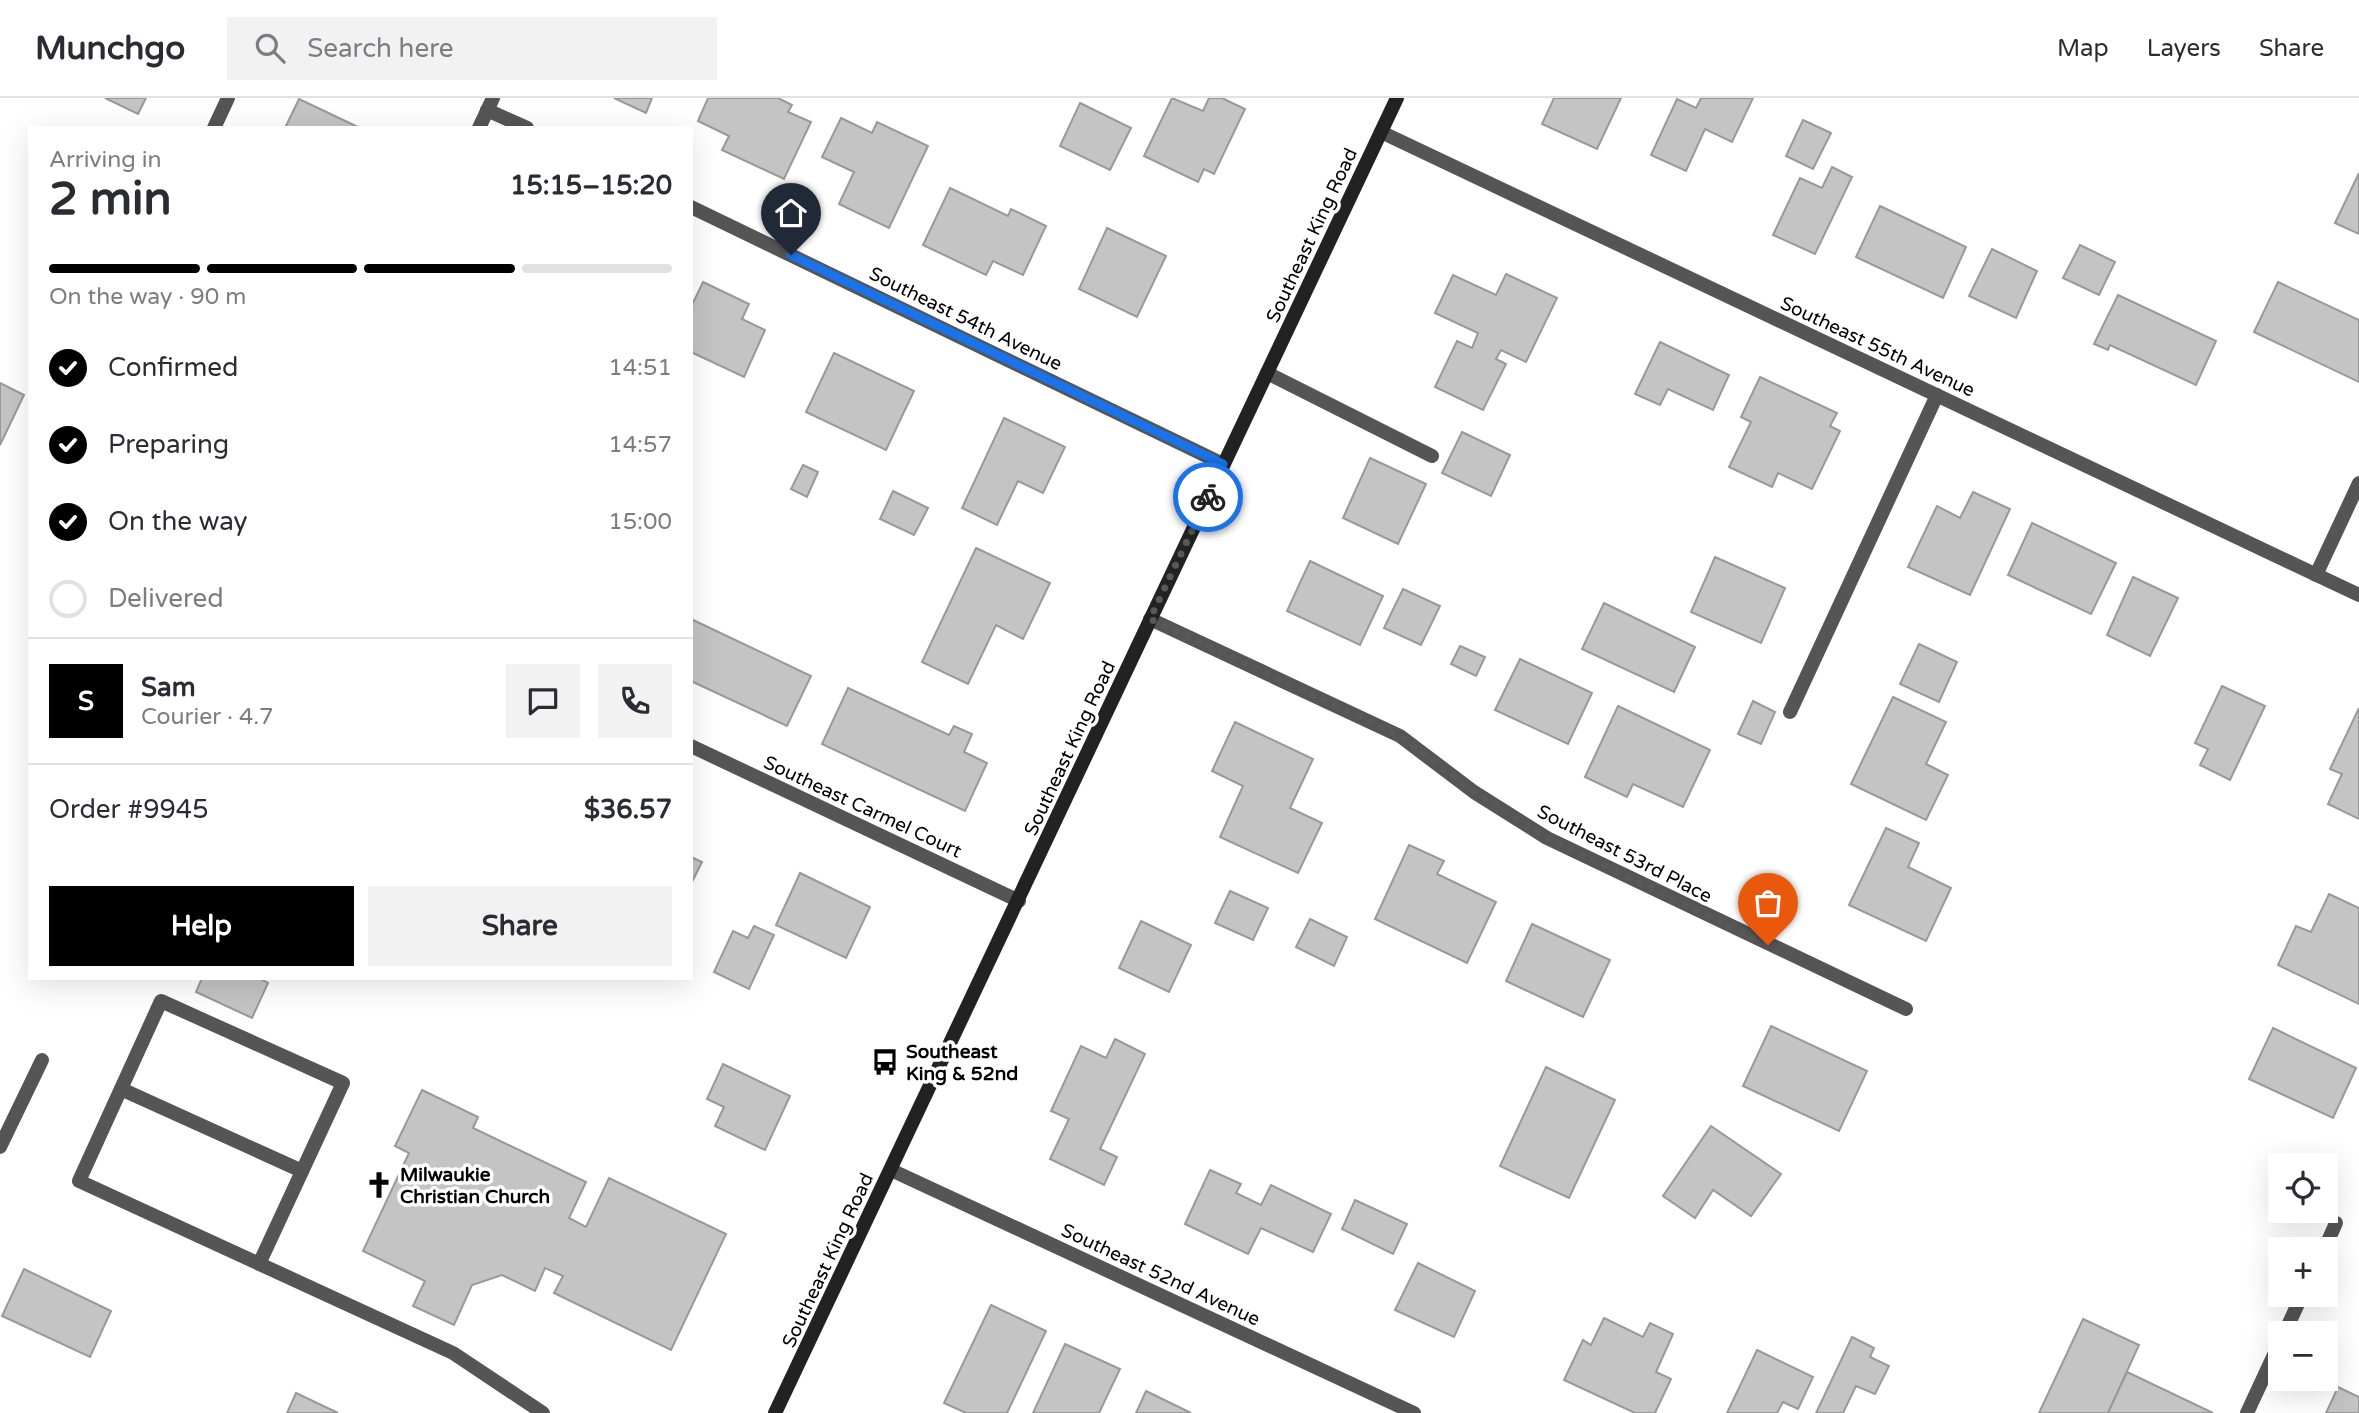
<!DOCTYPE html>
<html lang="en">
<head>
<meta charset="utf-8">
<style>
	:root { --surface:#fff; --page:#f2f2f3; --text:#2b2b33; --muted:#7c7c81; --line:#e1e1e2; --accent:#000 }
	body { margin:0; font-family:"Varela Round",sans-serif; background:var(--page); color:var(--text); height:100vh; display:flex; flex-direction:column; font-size:26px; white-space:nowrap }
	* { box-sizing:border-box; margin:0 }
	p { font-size:23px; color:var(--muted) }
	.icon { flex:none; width:38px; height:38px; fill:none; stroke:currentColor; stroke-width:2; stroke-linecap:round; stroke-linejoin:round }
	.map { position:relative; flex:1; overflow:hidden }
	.sheet { position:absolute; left:28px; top:28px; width:665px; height:854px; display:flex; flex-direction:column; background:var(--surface); border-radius:0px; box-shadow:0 7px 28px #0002 }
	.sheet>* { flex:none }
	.controls { position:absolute; left:2268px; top:1055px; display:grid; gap:14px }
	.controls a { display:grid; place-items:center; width:70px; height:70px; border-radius:0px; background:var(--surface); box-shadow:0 7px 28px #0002; font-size:35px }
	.pin { position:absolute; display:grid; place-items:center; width:60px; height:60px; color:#fff; margin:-72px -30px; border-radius:50% 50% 50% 0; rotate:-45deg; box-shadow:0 0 7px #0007 }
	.pin .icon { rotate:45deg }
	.courier { position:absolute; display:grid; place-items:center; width:70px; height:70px; margin:-35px; border:5px solid #1a73e8; border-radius:50%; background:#fff; color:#222; box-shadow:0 2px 9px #0007 }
	.head em { font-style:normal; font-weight:700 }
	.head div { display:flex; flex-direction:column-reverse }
	.head { display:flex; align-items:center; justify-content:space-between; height:119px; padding:0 21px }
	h1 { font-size:46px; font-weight:700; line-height:52px }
	.bar { display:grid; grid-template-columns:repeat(4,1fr); gap:10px 7px; align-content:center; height:84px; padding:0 21px }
	.bar i { height:9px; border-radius:5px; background:var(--line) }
	.bar .selected { background:var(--accent) }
	.bar p { grid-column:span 4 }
	.line { display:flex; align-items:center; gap:18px; padding:0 21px; border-top:2px solid var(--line) }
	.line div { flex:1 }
	.round { display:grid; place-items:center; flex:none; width:74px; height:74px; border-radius:0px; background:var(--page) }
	ol { padding:0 21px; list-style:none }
	li { display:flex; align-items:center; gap:21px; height:77px }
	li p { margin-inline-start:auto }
	li .icon { padding:7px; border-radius:50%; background:var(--accent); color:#fff; stroke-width:4 }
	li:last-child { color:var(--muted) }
	li i { width:38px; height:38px; border:4px solid var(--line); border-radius:50% }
	.button { display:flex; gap:14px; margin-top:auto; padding:14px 21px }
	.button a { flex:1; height:80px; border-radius:0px; background:var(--accent); color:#fff; font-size:28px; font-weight:700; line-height:80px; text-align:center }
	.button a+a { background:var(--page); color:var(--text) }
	header { display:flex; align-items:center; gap:42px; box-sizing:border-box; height:98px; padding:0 35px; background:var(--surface); border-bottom:2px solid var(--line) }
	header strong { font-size:33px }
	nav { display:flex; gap:38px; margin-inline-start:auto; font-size:24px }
	.search { width:490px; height:63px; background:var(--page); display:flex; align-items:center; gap:18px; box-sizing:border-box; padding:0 24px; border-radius:0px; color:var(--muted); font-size:26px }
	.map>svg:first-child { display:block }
</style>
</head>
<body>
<header>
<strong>Munchgo</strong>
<div class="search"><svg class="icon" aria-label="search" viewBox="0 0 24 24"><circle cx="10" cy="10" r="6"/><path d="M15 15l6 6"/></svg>Search here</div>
<nav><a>Map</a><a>Layers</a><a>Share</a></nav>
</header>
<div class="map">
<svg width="2359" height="1315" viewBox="0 0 2359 1315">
	<rect width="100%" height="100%" fill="#fff"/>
	<g fill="#c4c4c4" stroke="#999" stroke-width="2">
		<polygon points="105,0 146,0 138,16"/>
		<polygon points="614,0 652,0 646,15"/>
		<polygon points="708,0 778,0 792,7 788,14 811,24 784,81 722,52 729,38 698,23"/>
		<polygon points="1172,0 1203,13 1209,0 1222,0 1245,11 1214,76 1204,71 1198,84 1144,58"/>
		<polygon points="1554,0 1621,0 1597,51 1542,26"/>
		<polygon points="1701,0 1753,0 1732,44 1705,31 1686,73 1651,57 1677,1 1696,10"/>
		<polygon points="299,1 360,30 285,30"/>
		<polygon points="1080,5 1131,30 1110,72 1060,48"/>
		<polygon points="841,20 872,35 877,24 928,48 889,130 839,106 854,74 822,59"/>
		<polygon points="1803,22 1831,35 1813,71 1786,58"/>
		<polygon points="1832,69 1852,79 1815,156 1773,137 1800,80 1822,90"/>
		<polygon points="2359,75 2359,136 2335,125"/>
		<polygon points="950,90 1008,118 1011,111 1046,128 1023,177 993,163 986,177 923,147"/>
		<polygon points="1880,108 1966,149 1943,200 1856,159"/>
		<polygon points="1107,130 1166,158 1137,219 1079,191"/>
		<polygon points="2080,147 2115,164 2099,197 2063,180"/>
		<polygon points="1992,151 2037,173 2016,220 1969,198"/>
		<polygon points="1506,176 1557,200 1526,264 1501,252 1496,261 1506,266 1483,312 1435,289 1457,243 1472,250 1478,235 1435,215 1453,177 1496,197"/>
		<polygon points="703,184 749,206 742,221 765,232 744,279 691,254 691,209"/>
		<polygon points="2278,184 2359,222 2359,284 2254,234"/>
		<polygon points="2118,197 2216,243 2196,287 2110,247 2108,252 2094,246"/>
		<polygon points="1660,244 1729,277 1713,312 1668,291 1660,307 1635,296"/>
		<polygon points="834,255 914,293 886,352 806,314"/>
		<polygon points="1760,279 1837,315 1830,328 1840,333 1812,391 1778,375 1772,389 1729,369 1751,324 1741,319"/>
		<polygon points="0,285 24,297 0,347"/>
		<polygon points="1004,320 1065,349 1043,395 1018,383 997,427 962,410"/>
		<polygon points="1462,334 1510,357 1491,398 1442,375"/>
		<polygon points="1370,360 1426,386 1398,446 1343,420"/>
		<polygon points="803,367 818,374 807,399 791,391"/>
		<polygon points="893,393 928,410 914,437 880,421"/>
		<polygon points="1973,394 2010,411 1970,497 1908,469 1937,408 1960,420"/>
		<polygon points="2032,425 2116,465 2091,516 2008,477"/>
		<polygon points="976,450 1050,485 1023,541 996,527 968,586 922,564"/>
		<polygon points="1715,459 1785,490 1761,545 1691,514"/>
		<polygon points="1310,463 1383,498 1360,547 1287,513"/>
		<polygon points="2133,479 2178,500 2150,558 2107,537"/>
		<polygon points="1403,491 1440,508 1421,547 1384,530"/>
		<polygon points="1604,505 1695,549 1674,594 1582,551"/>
		<polygon points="691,521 811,578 787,628 691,583"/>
		<polygon points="1919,546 1957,564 1939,604 1900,586"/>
		<polygon points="1460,548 1485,559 1476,578 1451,566"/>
		<polygon points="1520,561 1592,595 1568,646 1495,612"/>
		<polygon points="2222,588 2265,608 2230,682 2200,667 2208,651 2195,645"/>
		<polygon points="848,590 949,637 954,628 972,636 964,654 987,665 965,713 822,646"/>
		<polygon points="1893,599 1946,624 1926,666 1948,677 1926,722 1851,686"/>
		<polygon points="1753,603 1775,614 1761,646 1738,636"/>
		<polygon points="1618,608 1710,652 1683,709 1633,686 1627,699 1585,679"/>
		<polygon points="2359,610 2359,721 2328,706 2342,676 2330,671"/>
		<polygon points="1235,624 1313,661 1290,710 1322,725 1298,775 1220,739 1243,688 1212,673"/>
		<polygon points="1886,730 1919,745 1908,769 1951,790 1926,843 1849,807"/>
		<polygon points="1409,747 1444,763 1437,776 1496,804 1467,865 1375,821"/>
		<polygon points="691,759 702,764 691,786"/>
		<polygon points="800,775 870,809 846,860 776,827"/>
		<polygon points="1230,793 1268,810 1253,842 1215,825"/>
		<polygon points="2329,796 2359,810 2359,906 2278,867 2296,828 2311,834"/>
		<polygon points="1310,821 1347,839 1334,868 1296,849"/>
		<polygon points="1141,823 1191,847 1169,894 1119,870"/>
		<polygon points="1532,826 1610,862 1583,919 1506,883"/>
		<polygon points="754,828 774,837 749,891 714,874 733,833 748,840"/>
		<polygon points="202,880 259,880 268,885 252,920 196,894"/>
		<polygon points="1771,928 1867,973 1839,1033 1743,988"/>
		<polygon points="2273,930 2356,970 2333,1020 2249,981"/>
		<polygon points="1115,941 1145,956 1100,1051 1117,1059 1104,1087 1050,1061 1069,1021 1051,1013 1081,948 1106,960"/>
		<polygon points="723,966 790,998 765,1052 715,1028 724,1009 707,1001"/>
		<polygon points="1546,969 1615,1002 1569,1100 1500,1068"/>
		<polygon points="422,992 478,1019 473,1030 586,1084 569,1120 586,1129 609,1080 726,1136 671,1252 554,1195 563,1178 545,1170 535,1193 502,1177 472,1187 454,1227 413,1208 425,1183 363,1153 409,1055 395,1048"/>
		<polygon points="1711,1028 1781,1076 1751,1118 1713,1092 1695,1120 1663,1098"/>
		<polygon points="1210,1072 1241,1086 1236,1095 1261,1107 1271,1087 1331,1116 1313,1154 1261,1130 1248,1156 1185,1126"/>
		<polygon points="1355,1102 1407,1126 1393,1156 1342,1131"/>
		<polygon points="1418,1165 1475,1193 1454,1239 1395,1212"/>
		<polygon points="24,1171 111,1213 90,1259 2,1218"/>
		<polygon points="991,1207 1046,1233 1007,1315 966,1315 944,1305"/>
		<polygon points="1604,1220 1643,1239 1650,1225 1673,1236 1656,1274 1671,1281 1655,1315 1635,1315 1564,1282 1583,1242 1591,1247"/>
		<polygon points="2083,1221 2139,1247 2108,1315 2039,1315"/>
		<polygon points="1852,1239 1874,1250 1870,1259 1889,1268 1875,1296 1856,1288 1843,1315 1816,1315"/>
		<polygon points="1065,1246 1120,1271 1099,1315 1033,1315"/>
		<polygon points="1757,1252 1813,1279 1798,1311 1783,1304 1777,1315 1727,1315"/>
		<polygon points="2127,1274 2213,1315 2108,1315"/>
		<polygon points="2338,1289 2359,1299 2359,1315 2326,1315"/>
		<polygon points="1146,1293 1191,1315 1136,1315"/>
		<polygon points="296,1295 338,1315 287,1315"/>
	</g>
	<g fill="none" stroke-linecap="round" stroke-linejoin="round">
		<g stroke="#555" stroke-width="14">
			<polyline points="214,30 228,0"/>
			<polyline points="1267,275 1432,358"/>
			<polyline points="1790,614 1937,297"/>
			<polyline points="121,991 302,1073"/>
			<polyline points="2324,1152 2336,1125"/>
			<polyline points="259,1166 343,985 161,903 79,1083 453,1255 543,1315"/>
			<polyline points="2284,1236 2302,1197"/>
			<polyline points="2247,1315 2280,1244"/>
		</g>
		<g stroke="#555" stroke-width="14">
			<polyline points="487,12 527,30"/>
			<polyline points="479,30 493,0"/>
			<polyline points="1381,34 2359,497"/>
			<polyline points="691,109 1223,366"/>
			<polyline points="2316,477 2359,385"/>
			<polyline points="1150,521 1400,638 1474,694 1547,740 1906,911"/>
			<polyline points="691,648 1019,803"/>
			<polyline points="0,1049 42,962"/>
			<polyline points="891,1072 1414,1315"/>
		</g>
		<polyline stroke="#222" stroke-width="14" points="775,1315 1397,0"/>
	</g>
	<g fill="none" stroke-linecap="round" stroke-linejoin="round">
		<polyline stroke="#595959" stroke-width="7" stroke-dasharray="0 12.6" points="1208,399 1150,521 1400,638 1474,694 1547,740 1768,847"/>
		<polyline stroke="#1a73e8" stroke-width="9" points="791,157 1223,366 1208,399"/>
	</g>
	<defs>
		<symbol id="bus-bare" viewBox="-9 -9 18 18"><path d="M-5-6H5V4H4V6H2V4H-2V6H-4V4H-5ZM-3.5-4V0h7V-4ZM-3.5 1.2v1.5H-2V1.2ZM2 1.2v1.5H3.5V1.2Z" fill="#000" stroke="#fff" stroke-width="2.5" paint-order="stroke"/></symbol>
		<symbol id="church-bare" viewBox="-9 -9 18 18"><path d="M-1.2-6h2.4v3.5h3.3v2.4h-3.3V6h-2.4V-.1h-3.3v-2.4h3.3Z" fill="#000" stroke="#fff" stroke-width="2.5" paint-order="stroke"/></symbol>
	</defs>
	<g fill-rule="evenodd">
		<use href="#bus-bare" x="866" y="945" width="38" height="38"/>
		<use href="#church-bare" x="360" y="1068" width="38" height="38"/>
	</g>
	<g text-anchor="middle" stroke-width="7" stroke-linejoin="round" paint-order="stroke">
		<g font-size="19" fill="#000" stroke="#fff">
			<text transform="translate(1311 137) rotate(-65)" y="7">Southeast King Road</text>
			<text transform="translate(966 220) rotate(26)" y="7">Southeast 54th Avenue</text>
			<text transform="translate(1878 248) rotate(25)" y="7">Southeast 55th Avenue</text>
			<text transform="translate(1069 650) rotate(-65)" y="7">Southeast King Road</text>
			<text transform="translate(863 708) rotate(25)" y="7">Southeast Carmel Court</text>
			<text transform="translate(1625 755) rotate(27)" y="7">Southeast 53rd Place</text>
			<text transform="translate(827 1162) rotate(-65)" y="7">Southeast King Road</text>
			<text transform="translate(1161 1176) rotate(25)" y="7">Southeast 52nd Avenue</text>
		</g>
		<g font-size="19" font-weight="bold" fill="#000" stroke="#fff" text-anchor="start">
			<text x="906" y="960">Southeast<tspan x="906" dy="22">King &amp; 52nd</tspan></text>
			<text x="400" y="1083">Milwaukie<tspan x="400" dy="22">Christian Church</tspan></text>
		</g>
	</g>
</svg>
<div class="controls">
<a><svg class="icon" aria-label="locate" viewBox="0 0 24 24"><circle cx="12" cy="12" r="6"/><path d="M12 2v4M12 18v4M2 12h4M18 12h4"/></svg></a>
<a>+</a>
<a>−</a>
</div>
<div class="pin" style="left:1768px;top:847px;background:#ea580c"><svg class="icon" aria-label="bag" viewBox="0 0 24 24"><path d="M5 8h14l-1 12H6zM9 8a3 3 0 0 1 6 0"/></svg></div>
<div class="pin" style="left:791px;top:157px;background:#1f2937"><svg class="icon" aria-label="home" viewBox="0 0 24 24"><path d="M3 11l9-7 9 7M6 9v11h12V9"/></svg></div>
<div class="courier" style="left:1208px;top:399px"><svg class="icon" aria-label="bike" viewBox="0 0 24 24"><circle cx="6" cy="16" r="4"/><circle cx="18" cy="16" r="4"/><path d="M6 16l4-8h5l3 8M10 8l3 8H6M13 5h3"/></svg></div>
<section class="sheet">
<div class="head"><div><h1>2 min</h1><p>Arriving in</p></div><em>15:15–15:20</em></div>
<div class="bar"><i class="selected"></i><i class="selected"></i><i class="selected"></i><i></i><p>On the way · 90 m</p></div>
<ol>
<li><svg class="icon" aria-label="check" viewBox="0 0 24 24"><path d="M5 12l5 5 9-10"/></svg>Confirmed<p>14:51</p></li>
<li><svg class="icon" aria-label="check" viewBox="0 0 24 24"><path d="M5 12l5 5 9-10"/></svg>Preparing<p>14:57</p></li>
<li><svg class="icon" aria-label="check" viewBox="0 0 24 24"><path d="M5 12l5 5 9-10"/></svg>On the way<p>15:00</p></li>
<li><i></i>Delivered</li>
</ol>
<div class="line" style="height:126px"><b class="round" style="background:var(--accent);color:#fff">S</b><div><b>Sam</b><p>Courier · 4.7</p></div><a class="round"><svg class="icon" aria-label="chat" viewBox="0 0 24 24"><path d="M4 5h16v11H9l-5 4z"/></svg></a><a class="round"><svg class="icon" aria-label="phone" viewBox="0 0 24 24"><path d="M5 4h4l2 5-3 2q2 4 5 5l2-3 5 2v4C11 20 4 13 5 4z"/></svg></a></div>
<div class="line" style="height:91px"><div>Order #9945</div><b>$36.57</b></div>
<div class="button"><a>Help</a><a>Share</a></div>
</section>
</div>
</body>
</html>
